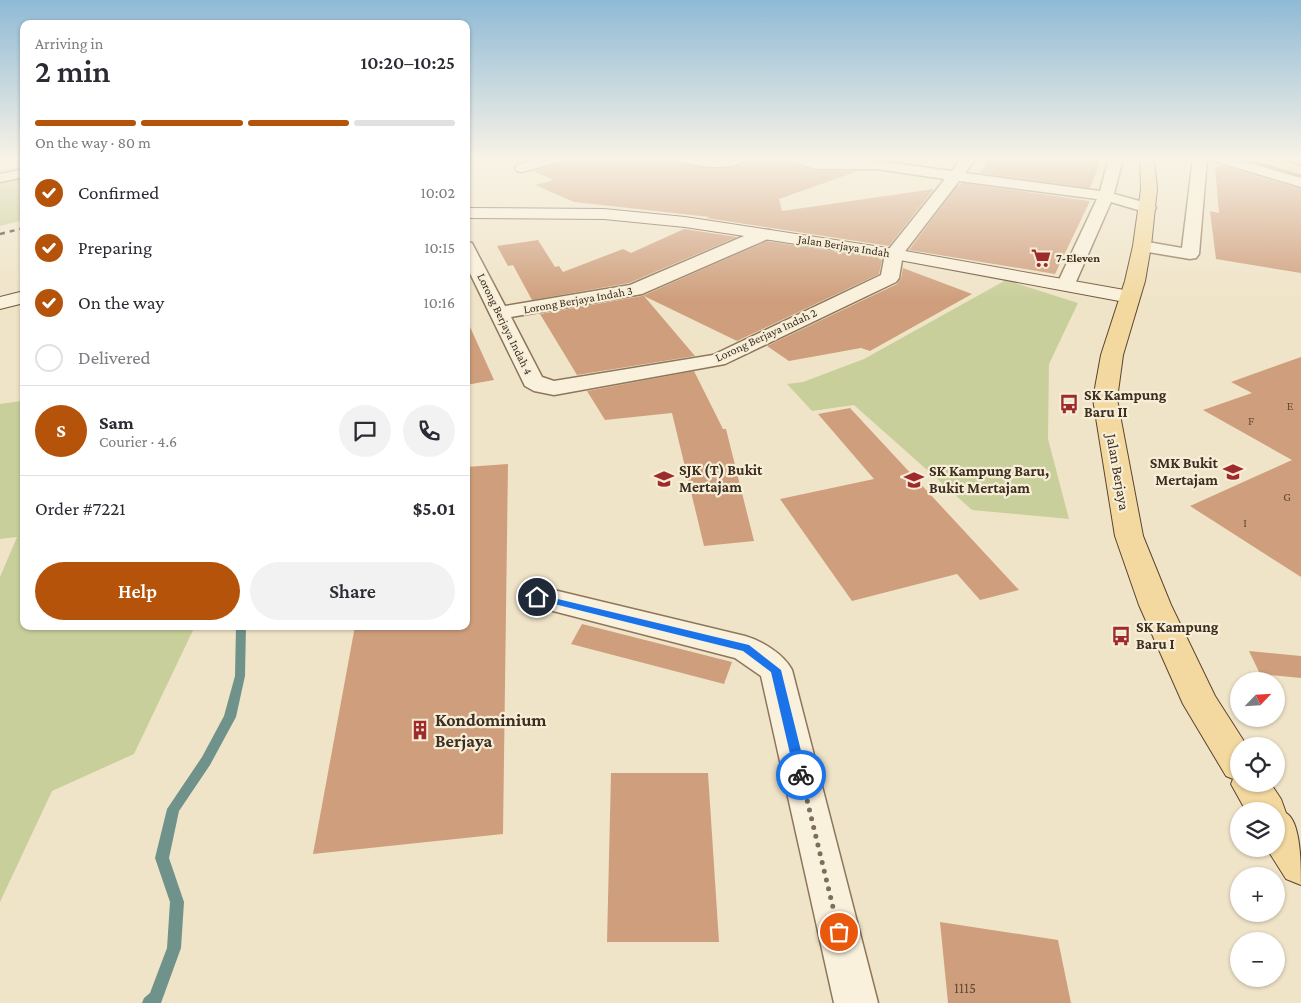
<!DOCTYPE html>
<html lang="en">
<head>
<meta charset="utf-8">
<style>
	:root { --surface:#fff; --page:#f2f2f3; --text:#2b2b33; --muted:#7c7c81; --line:#e1e1e2; --accent:#b45309 }
	body { margin:0; font-family:"Crimson Pro",serif; background:var(--page); color:var(--text); height:100vh; display:flex; flex-direction:column; font-size:19px; white-space:nowrap }
	* { box-sizing:border-box; margin:0 }
	p { font-size:16px; color:var(--muted) }
	.icon { flex:none; width:28px; height:28px; fill:none; stroke:currentColor; stroke-width:2; stroke-linecap:round; stroke-linejoin:round }
	.map { position:relative; flex:1; overflow:hidden }
	.details { position:absolute; left:20px; top:20px; width:450px; height:610px; display:flex; flex-direction:column; background:var(--surface); border-radius:10px; box-shadow:0 1px 4px #0004 }
	.details>* { flex:none }
	.needle { width:32px; rotate:65deg }
	.fabs { position:absolute; left:1230px; top:672px; display:grid; gap:10px }
	.fabs a { display:grid; place-items:center; width:55px; height:55px; border-radius:50%; background:var(--surface); box-shadow:0 1px 4px #0004; font-size:25px }
	.pin { position:absolute; display:grid; place-items:center; width:42px; height:42px; color:#fff; margin:-21px; border:2px solid #fff; border-radius:50%; box-shadow:0 1px 5px #0007 }
	.courier { position:absolute; display:grid; place-items:center; width:50px; height:50px; margin:-25px; border:4px solid #1a73e8; border-radius:50%; background:#fff; color:#222; box-shadow:0 1px 6px #0007 }
	.headline em { font-style:normal; font-weight:600 }
	.headline div { display:flex; flex-direction:column-reverse }
	.headline { display:flex; align-items:center; justify-content:space-between; height:85px; padding:0 15px }
	h1 { font-size:32px; font-weight:600; line-height:38px }
	.bar { display:grid; grid-template-columns:repeat(4,1fr); gap:8px 5px; align-content:center; height:60px; padding:0 15px }
	.bar i { height:6px; border-radius:4px; background:var(--line) }
	.bar .current { background:var(--accent) }
	.bar p { grid-column:span 4 }
	.line { display:flex; align-items:center; gap:12px; padding:0 15px; border-top:1px solid var(--line) }
	.line div { flex:1 }
	.round { display:grid; place-items:center; flex:none; width:52px; height:52px; border-radius:26px; background:var(--page) }
	ol { padding:0 15px; list-style:none }
	li { display:flex; align-items:center; gap:15px; height:55px }
	li p { margin-inline-start:auto }
	li .icon { padding:5px; border-radius:50%; background:var(--accent); color:#fff; stroke-width:4 }
	li:last-child { color:var(--muted) }
	li i { width:28px; height:28px; border:2px solid var(--line); border-radius:50% }
	.button { display:flex; gap:10px; margin-top:auto; padding:10px 15px }
	.button a { flex:1; height:58px; border-radius:30px; background:var(--accent); color:#fff; font-size:20px; font-weight:600; line-height:58px; text-align:center }
	.button a+a { background:var(--page); color:var(--text) }
	.map>svg:first-child { display:block }
</style>
</head>
<body>
<div class="map">
<svg width="1301" height="1003" viewBox="0 0 1301 1003">
	<rect width="100%" height="100%" fill="#f0e4c8"/>
	<g fill="#c9cf9b">
		<polygon points="24,177 24,220 0,226 0,182"/>
		<polygon points="1006,280 1078,303 1049,364 1048,439 1069,519 972,510 854,405 812,411 787,384 803,382 864,359"/>
		<polygon points="21,401 24,436 24,626 195,626 134,754 52,791 0,902 0,577 17,537 0,539 0,404"/>
	</g>
	<g fill="none" stroke-linecap="round" stroke-linejoin="round">
		<polygon fill="#6f938a" fill-rule="evenodd" points="236,626 246,626 245,676 236,717 210,765 179,811 169,858 184,902 181,948 161,1003 142,1003 144,998 150,993 167,948 170,902 155,858 167,809 202,757 224,716 235,676"/>
	</g>
	<g fill="#cf9f7d">
		<polygon points="566,158 674,158 678,163 714,169 734,167 750,158 787,158 790,163 814,171 858,171 779,199 782,211 934,189 889,246 706,218 710,217 574,202 535,185 554,180 533,171 562,163"/>
		<polygon points="990,158 1102,158 1090,188 980,173"/>
		<polygon points="1215,166 1223,166 1301,189 1301,273 1216,259 1210,211 1219,213"/>
		<polygon points="963,183 1090,201 1055,274 909,250 957,186"/>
		<polygon points="684,229 737,237 629,283 532,300 513,265 508,266 497,246 538,240 555,267 559,266 563,272 623,249 631,253"/>
		<polygon points="767,241 878,258 882,260 879,274 737,341 644,296 695,356 577,375 540,314 642,296"/>
		<polygon points="903,268 972,294 870,351 861,348 789,361 767,346 897,284 901,278"/>
		<polygon points="466,318 494,380 466,385"/>
		<polygon points="1301,357 1301,577 1190,506 1292,460 1203,410 1252,393 1231,382"/>
		<polygon points="694,371 723,429 726,429 754,541 704,546 672,413 605,420 587,391"/>
		<polygon points="850,408 1019,590 980,600 957,574 852,601 780,499 874,479 818,414"/>
		<polygon points="508,464 503,834 313,854 355,626 466,626 466,467"/>
		<polygon points="582,624 732,662 724,684 571,644"/>
		<polygon points="1249,651 1301,656 1301,678 1260,674"/>
		<polygon points="611,773 708,773 719,942 607,942"/>
		<polygon points="940,922 1058,940 1071,1003 948,1003"/>
	</g>
	<g fill="none" stroke-linecap="round" stroke-linejoin="round">
		<defs>
			<g id="street">
				<polygon points="540,158 564,158 562,161 522,172 517,171 515,168 517,165"/>
				<path d="M676,158H748C733,173 696,166 678,161Z"/>
				<polygon points="789,158 810,158 817,161 876,161 952,171 961,158 976,158 965,173 1100,191 1109,158 1123,158 1114,194 1154,205 1156,208 1154,211 1148,213 1111,202 1075,284 1072,288 1066,290 1060,288 1057,284 1097,199 959,181 903,254 899,278 896,282 725,364 554,395 534,391 525,386 466,265 466,242 472,243 474,247 505,306 630,285 758,230 770,230 772,234 770,238 642,294 511,317 542,377 554,381 713,355 881,275 885,254 945,179 876,169 815,169 791,161"/>
				<polygon points="1193,158 1233,158 1301,178 1301,187 1207,159 1199,254 1196,258 1190,259 1136,250 1134,246 1136,242 1142,241 1182,248"/>
				<polygon points="24,169 24,177 0,182 0,174"/>
				<path d="M537,586L745,636C762,641 784,654 792,670L878,1003H834L761,676L735,658L526,604L522,597L526,590Z"/>
			</g>
			<g id="secondary">
				<polygon points="466,208 604,209 685,217 894,249 1130,291 1137,293 1140,297 1137,301 1130,303 894,259 685,227 604,219 466,218"/>
				<polygon points="24,291 24,303 0,309 0,297"/>
			</g>
			<g id="primary">
				<path d="M1140,158H1154L1157,189L1151,246L1145,281L1123,355L1117,399L1143,536L1171,605L1215,696L1247,746H1239V784H1271L1281,799L1286,813C1301,821 1301,865 1301,885L1286,879L1267,849H1276V811H1246L1231,784L1233,779L1226,776L1183,704L1139,605L1115,536L1093,399L1101,355L1125,281L1133,246L1141,189Z"/>
				<polygon points="1252,158 1276,158 1301,166 1301,175 1254,161"/>
			</g>
		</defs>
		<use href="#street" stroke="#8d765c" stroke-width="3"/>
		<use href="#secondary" stroke="#6f573f" stroke-width="2"/>
		<use href="#primary" stroke="#5b4430" stroke-width="2"/>
		<use href="#street" fill="#faf1dc" fill-rule="evenodd"/>
		<use href="#secondary" fill="#faf1dc" fill-rule="evenodd"/>
		<use href="#primary" fill="#f3d9a0" fill-rule="evenodd"/>
		<polyline stroke="#3d2e20" stroke-width="2.5" stroke-dasharray="5 5" stroke-linecap="butt" points="0,234 24,228"/>
	</g>
	<linearGradient id="sky" x2="0" y2="1"><stop stop-color="#8fbad6"/><stop offset="0.53" stop-color="#f8f3e6"/><stop offset="1" stop-color="#f8f3e6" stop-opacity="0"/></linearGradient>
	<rect width="1301" height="299" fill="url(#sky)"/>
	<polygon fill="#1a73e8" points="537,594 749,645 781,670 807,775 805,778 797,778 795,775 771,672 743,651 534,599 533,597"/>
	<g fill="none" stroke-linecap="round" stroke-linejoin="round">
		<polyline stroke="#7c6e5b" stroke-width="5" stroke-dasharray="0 9" points="801,775 839,932"/>
	</g>
	<defs>
		<symbol id="supermarket-bare" viewBox="-9 -9 18 18"><path d="M-6-5.5h2.5l.6 2H6L4.5 2H-2.5L-4.4-4H-6ZM-1.5 3.2a1.3 1.3 0 1 0 .1 0ZM3 3.2a1.3 1.3 0 1 0 .1 0Z" fill="#9e2a2b" stroke="#f7eed8" stroke-width="2.5" paint-order="stroke"/></symbol>
		<symbol id="bus-bare" viewBox="-9 -9 18 18"><path d="M-5-6H5V4H4V6H2V4H-2V6H-4V4H-5ZM-3.5-4V0h7V-4ZM-3.5 1.2v1.5H-2V1.2ZM2 1.2v1.5H3.5V1.2Z" fill="#9e2a2b" stroke="#f7eed8" stroke-width="2.5" paint-order="stroke"/></symbol>
		<symbol id="school-bare" viewBox="-9 -9 18 18"><path d="M0-5L7-2L0 1L-7-2ZM-4 1L0 2.5L4 1V4Q0 6-4 4Z" fill="#9e2a2b" stroke="#f7eed8" stroke-width="2.5" paint-order="stroke"/></symbol>
		<symbol id="building-bare" viewBox="-9 -9 18 18"><path d="M-4-6H4V6H1V3H-1V6H-4ZM-2.5-4.3h1.7v1.8h-1.7ZM.8-4.3h1.7v1.8H.8ZM-2.5-1h1.7V.8h-1.7ZM.8-1h1.7V.8H.8Z" fill="#9e2a2b" stroke="#f7eed8" stroke-width="2.5" paint-order="stroke"/></symbol>
	</defs>
	<g fill-rule="evenodd">
		<use href="#supermarket-bare" x="1027" y="244" width="28" height="28"/>
		<use href="#bus-bare" x="1055" y="390" width="28" height="28"/>
		<use href="#school-bare" x="1219" y="458" width="28" height="28"/>
		<use href="#school-bare" x="650" y="465" width="28" height="28"/>
		<use href="#school-bare" x="900" y="466" width="28" height="28"/>
		<use href="#bus-bare" x="1107" y="622" width="28" height="28"/>
		<use href="#building-bare" x="406" y="716" width="28" height="28"/>
	</g>
	<g text-anchor="middle" stroke-width="4.5" stroke-linejoin="round" paint-order="stroke">
		<g font-size="12" fill="#3d2e20" stroke="#f7eed8">
			<text transform="translate(844 246) rotate(9)" y="4">Jalan Berjaya Indah</text>
			<text transform="translate(578 300) rotate(-10)" y="4">Lorong Berjaya Indah 3</text>
			<text transform="translate(505 324) rotate(64)" y="4">Lorong Berjaya Indah 4</text>
			<text transform="translate(766 335) rotate(-25)" y="4">Lorong Berjaya Indah 2</text>
		</g>
		<g font-size="12" font-weight="bold" fill="#3d2e20" stroke="#f7eed8" text-anchor="start">
			<text x="1056" y="262">7-Eleven</text>
		</g>
		<g font-size="12" fill="#624a37">
			<text x="1290" y="410">E</text>
			<text x="1251" y="425">F</text>
			<text x="1287" y="501">G</text>
			<text x="1245" y="527">I</text>
		</g>
		<g font-size="15" font-weight="bold" fill="#3d2e20" stroke="#f7eed8" text-anchor="start">
			<text x="1084" y="400">SK Kampung<tspan x="1084" dy="17">Baru II</tspan></text>
			<text x="1218" y="468" text-anchor="end">SMK Bukit<tspan x="1218" dy="17">Mertajam</tspan></text>
			<text x="679" y="475">SJK (T) Bukit<tspan x="679" dy="17">Mertajam</tspan></text>
			<text x="929" y="476">SK Kampung Baru,<tspan x="929" dy="17">Bukit Mertajam</tspan></text>
			<text x="1136" y="632">SK Kampung<tspan x="1136" dy="17">Baru I</tspan></text>
		</g>
		<g font-size="15" fill="#3d2e20" stroke="#f7eed8">
			<text transform="translate(1118 472) rotate(80)" y="5">Jalan Berjaya</text>
		</g>
		<g font-size="15" fill="#624a37">
			<text x="965" y="993">1115</text>
		</g>
		<g font-size="18" font-weight="bold" fill="#3d2e20" stroke="#f7eed8" text-anchor="start">
			<text x="435" y="726">Kondominium<tspan x="435" dy="21">Berjaya</tspan></text>
		</g>
	</g>
</svg>
<div class="fabs">
<a><svg class="needle" viewBox="-14 -14 28 28"><path d="M0-13l5 13h-10z" fill="#e53935"/><path d="M0 13l5-13h-10z" fill="#7c7c81"/></svg></a>
<a><svg class="icon" aria-label="locate" viewBox="0 0 24 24"><circle cx="12" cy="12" r="6"/><path d="M12 2v4M12 18v4M2 12h4M18 12h4"/></svg></a>
<a><svg class="icon" aria-label="layers" viewBox="0 0 24 24"><path d="M12 4l9 5-9 5-9-5zM3 14l9 5 9-5"/></svg></a>
<a>+</a>
<a>−</a>
</div>
<div class="pin" style="left:839px;top:932px;background:#ea580c"><svg class="icon" aria-label="bag" viewBox="0 0 24 24"><path d="M5 8h14l-1 12H6zM9 8a3 3 0 0 1 6 0"/></svg></div>
<div class="pin" style="left:537px;top:597px;background:#1f2937"><svg class="icon" aria-label="home" viewBox="0 0 24 24"><path d="M3 11l9-7 9 7M6 9v11h12V9"/></svg></div>
<div class="courier" style="left:801px;top:775px"><svg class="icon" aria-label="bike" viewBox="0 0 24 24"><circle cx="6" cy="16" r="4"/><circle cx="18" cy="16" r="4"/><path d="M6 16l4-8h5l3 8M10 8l3 8H6M13 5h3"/></svg></div>
<section class="details">
<div class="headline"><div><h1>2 min</h1><p>Arriving in</p></div><em>10:20–10:25</em></div>
<div class="bar"><i class="current"></i><i class="current"></i><i class="current"></i><i></i><p>On the way · 80 m</p></div>
<ol>
<li><svg class="icon" aria-label="check" viewBox="0 0 24 24"><path d="M5 12l5 5 9-10"/></svg>Confirmed<p>10:02</p></li>
<li><svg class="icon" aria-label="check" viewBox="0 0 24 24"><path d="M5 12l5 5 9-10"/></svg>Preparing<p>10:15</p></li>
<li><svg class="icon" aria-label="check" viewBox="0 0 24 24"><path d="M5 12l5 5 9-10"/></svg>On the way<p>10:16</p></li>
<li><i></i>Delivered</li>
</ol>
<div class="line" style="height:90px"><b class="round" style="background:var(--accent);color:#fff">S</b><div><b>Sam</b><p>Courier · 4.6</p></div><a class="round"><svg class="icon" aria-label="chat" viewBox="0 0 24 24"><path d="M4 5h16v11H9l-5 4z"/></svg></a><a class="round"><svg class="icon" aria-label="phone" viewBox="0 0 24 24"><path d="M5 4h4l2 5-3 2q2 4 5 5l2-3 5 2v4C11 20 4 13 5 4z"/></svg></a></div>
<div class="line" style="height:65px"><div>Order #7221</div><b>$5.01</b></div>
<div class="button"><a>Help</a><a>Share</a></div>
</section>
</div>
</body>
</html>
